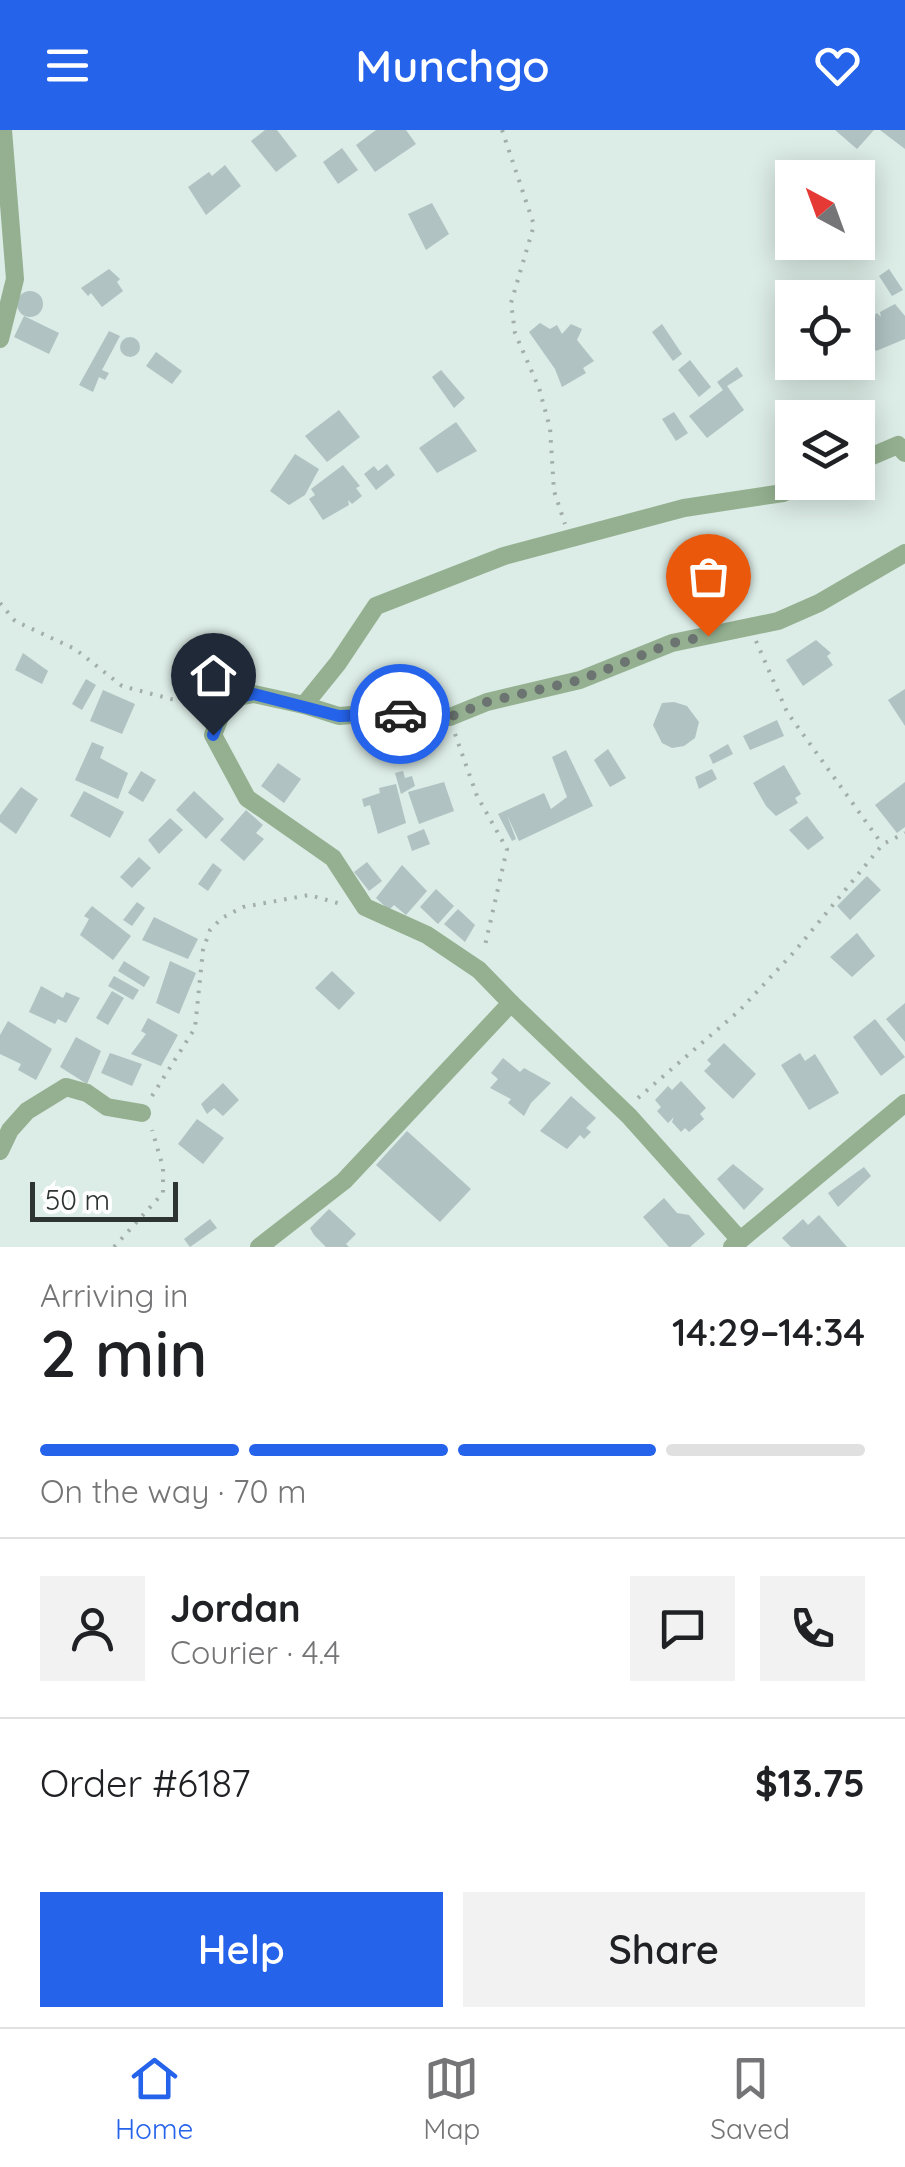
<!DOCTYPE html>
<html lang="en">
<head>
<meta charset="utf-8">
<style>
	:root { --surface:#fff; --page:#f2f2f2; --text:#202124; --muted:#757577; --line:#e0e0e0; --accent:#2563eb }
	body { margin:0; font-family:Quicksand,sans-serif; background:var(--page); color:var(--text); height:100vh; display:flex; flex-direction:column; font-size:38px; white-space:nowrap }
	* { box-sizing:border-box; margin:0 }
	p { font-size:32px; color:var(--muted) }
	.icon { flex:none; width:55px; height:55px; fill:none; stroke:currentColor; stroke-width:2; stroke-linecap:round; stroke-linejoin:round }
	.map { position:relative; height:1117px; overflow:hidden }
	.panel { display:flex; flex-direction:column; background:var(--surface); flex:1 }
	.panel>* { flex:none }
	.needle { width:65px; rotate:319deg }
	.buttons { position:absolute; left:775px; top:30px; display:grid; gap:20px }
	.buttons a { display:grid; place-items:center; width:100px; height:100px; border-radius:0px; background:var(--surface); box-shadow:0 5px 25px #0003; font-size:50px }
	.scale { position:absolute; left:30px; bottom:25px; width:148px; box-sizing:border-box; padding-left:10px; border:5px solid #2e3431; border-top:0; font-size:28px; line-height:35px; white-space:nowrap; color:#2e3431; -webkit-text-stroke:8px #fff; paint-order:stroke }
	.pin { position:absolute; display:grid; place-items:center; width:85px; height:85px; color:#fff; margin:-102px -42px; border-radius:50% 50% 50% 0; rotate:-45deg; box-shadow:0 0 10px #0007 }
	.pin .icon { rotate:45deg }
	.courier { position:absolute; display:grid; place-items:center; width:100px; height:100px; margin:-50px; border:8px solid #2563eb; border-radius:50%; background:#fff; color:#222; box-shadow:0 2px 12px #0007 }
	.headline em { font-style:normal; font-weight:600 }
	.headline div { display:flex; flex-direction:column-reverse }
	.headline { display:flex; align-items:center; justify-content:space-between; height:170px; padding:0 40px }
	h1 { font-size:65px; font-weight:600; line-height:75px }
	.bar { display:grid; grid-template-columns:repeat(4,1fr); gap:15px 10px; align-content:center; height:120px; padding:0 40px }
	.bar i { height:12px; border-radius:8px; background:var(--line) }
	.bar .current { background:var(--accent) }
	.bar p { grid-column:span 4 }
	.line { display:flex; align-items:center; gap:25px; padding:0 40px; border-top:2px solid var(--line) }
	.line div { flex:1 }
	.round { display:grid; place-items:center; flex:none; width:105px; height:105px; border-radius:0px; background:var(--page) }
	.cta { display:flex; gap:20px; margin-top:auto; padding:20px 40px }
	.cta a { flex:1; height:115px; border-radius:0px; background:var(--accent); color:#fff; font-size:40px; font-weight:600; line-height:115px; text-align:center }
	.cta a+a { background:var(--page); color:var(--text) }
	header { display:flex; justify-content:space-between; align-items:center; height:130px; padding:0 40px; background:var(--accent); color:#fff; font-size:45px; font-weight:600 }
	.tabs { display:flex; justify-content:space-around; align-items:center; height:140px; border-top:2px solid var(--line); background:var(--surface); font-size:28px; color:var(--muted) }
	.tabs a { display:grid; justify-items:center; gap:5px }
	.tabs .current { color:var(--accent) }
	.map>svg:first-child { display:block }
</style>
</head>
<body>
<header><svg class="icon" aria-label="menu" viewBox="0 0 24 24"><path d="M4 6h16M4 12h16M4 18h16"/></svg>Munchgo<svg class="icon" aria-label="heart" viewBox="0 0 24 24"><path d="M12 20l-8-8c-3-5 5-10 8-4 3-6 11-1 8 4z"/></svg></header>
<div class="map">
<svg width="905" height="1117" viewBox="0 0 905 1117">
	<rect width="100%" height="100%" fill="#dcece6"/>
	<g fill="#b0c2c2">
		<polygon points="265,0 277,0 297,26 276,42 251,11"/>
		<polygon points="376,0 406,0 416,14 375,42 356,15"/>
		<polygon points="835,0 874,0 857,19"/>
		<polygon points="880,0 905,0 905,19"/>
		<polygon points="342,18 358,40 338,54 323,32"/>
		<polygon points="225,35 241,56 206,85 188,57 209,42 212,46"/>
		<polygon points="432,73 449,104 426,120 408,84"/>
		<polygon points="109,139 120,149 117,152 123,161 102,177 91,163 88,166 81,158"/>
		<polygon points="889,139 903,160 892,166 879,146"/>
		<circle cx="30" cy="174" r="13"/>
		<polygon points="895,174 905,186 905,209 876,221 864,200 867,197 865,192 877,183 881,187 880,182"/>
		<polygon points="24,186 59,203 49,224 14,207"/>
		<polygon points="540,193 550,199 557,195 562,204 571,194 582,199 577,210 594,231 583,238 586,243 562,257 555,239 529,202"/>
		<polygon points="662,194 682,224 673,231 652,202"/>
		<polygon points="109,201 120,206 102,240 109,243 105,250 99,247 93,262 79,255"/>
		<circle cx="130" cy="217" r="10"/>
		<polygon points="156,222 182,241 172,254 146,236"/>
		<polygon points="690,230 711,257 699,267 678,240"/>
		<polygon points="737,237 743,246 727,256 744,280 707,308 689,286 723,260 717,252"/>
		<polygon points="441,240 465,268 454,278 432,247"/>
		<polygon points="339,280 360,307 327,332 305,306"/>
		<polygon points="674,282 688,303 676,311 662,289"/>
		<polygon points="456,292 477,321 437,343 419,318"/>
		<polygon points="295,324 319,339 305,365 289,375 270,361"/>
		<polygon points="387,334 395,345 376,360 364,344 374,336 378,341"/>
		<polygon points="343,335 360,356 356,358 362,366 352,374 348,370 349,375 323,390 309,369 315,365 311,359"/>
		<polygon points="816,510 831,523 827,526 833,535 803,556 786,530"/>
		<polygon points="23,523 48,541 42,554 15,540"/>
		<polygon points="86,549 96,555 82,580 72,574"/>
		<polygon points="905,559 905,596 888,570"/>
		<polygon points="103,560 135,574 122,604 90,591"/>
		<polygon points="674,572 687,576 699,592 695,608 684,616 672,618 662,613 653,595 662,573"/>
		<polygon points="777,590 784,606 750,620 743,606"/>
		<polygon points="92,612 104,617 100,628 128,643 118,669 75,650"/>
		<polygon points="728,614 733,624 713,634 709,625"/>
		<polygon points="608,619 626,648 610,657 594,630"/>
		<polygon points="566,620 593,676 519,711 507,685 516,709 512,711 498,684 544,663 551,679 567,667 552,627"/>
		<polygon points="278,633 301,649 284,673 261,656"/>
		<polygon points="784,635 801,664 795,668 798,673 776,686 766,676 753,653"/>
		<polygon points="712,639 717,649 699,659 695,647"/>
		<polygon points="141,641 156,650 143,672 128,663"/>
		<polygon points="403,641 405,648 412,646 415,656 401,664 395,643"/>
		<polygon points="444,652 454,681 419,694 408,662"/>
		<polygon points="905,652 905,697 897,703 875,675"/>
		<polygon points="396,654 406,693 378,704 370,675 364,677 362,669 380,663 379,658"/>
		<polygon points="21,657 38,669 16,704 0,692 0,685"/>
		<polygon points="84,661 124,682 110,708 70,686"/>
		<polygon points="194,661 224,689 206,709 176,680"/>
		<polygon points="246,680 263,695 256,703 264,709 244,731 220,710"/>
		<polygon points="807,686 824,708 808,720 789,700"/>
		<polygon points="170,688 183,700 159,724 148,710"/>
		<polygon points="424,699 430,714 412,721 407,706"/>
		<polygon points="139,727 151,738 132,758 120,747"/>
		<polygon points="367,732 382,751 369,761 354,742"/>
		<polygon points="213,733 222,740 208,761 198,754"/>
		<polygon points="402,735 427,761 406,785 394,775 389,780 376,768"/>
		<polygon points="867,746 881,760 850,790 837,776"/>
		<polygon points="436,759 454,776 438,794 420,777"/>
		<polygon points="137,772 145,778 132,796 123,790"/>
		<polygon points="92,776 131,806 113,830 80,805 89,789 84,786"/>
		<polygon points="458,779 475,795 465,812 444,794"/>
		<polygon points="154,787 198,809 188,829 142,810"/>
		<polygon points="857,803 875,826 852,847 830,827"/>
		<polygon points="124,831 150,847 144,857 118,841"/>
		<polygon points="170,831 196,843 179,884 156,873"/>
		<polygon points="332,841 355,863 339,880 315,858"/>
		<polygon points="114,846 139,860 133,870 108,856"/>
		<polygon points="41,856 63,868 66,862 80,868 66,893 58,889 55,894 29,882"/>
		<polygon points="112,861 124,868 108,895 96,888"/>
		<polygon points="905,873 905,912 886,889"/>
		<polygon points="148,888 178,905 161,936 131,924 146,904 141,901"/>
		<polygon points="875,889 905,927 881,946 853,907"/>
		<polygon points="8,891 52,919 36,950 18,940 21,934 0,924 0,905"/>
		<polygon points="76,907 101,921 87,954 60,937"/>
		<polygon points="724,913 756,944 733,969 704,941 711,934 707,930"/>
		<polygon points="110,923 142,934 132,956 101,943"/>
		<polygon points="800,923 805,931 815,924 839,963 809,980 781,935"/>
		<polygon points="503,928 520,942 524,938 551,953 531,973 524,986 508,973 511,969 490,958 498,949 491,943"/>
		<polygon points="681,951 706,978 700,984 704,989 689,1002 685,998 681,1002 672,992 674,987 668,993 657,981 661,977 655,970 668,956 672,960"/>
		<polygon points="223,953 239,970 223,986 214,978 207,984 201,974"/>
		<polygon points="571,966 596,988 586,998 591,1002 584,1009 580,1005 567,1019 540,1001"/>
		<polygon points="197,989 224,1008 203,1034 178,1014"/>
		<polygon points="407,1001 471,1059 440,1092 376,1035"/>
		<polygon points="733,1034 764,1059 744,1080 717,1049"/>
		<polygon points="864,1037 871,1046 838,1077 828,1063"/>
		<polygon points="664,1068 677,1083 689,1085 705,1104 690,1117 669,1117 643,1087"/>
		<polygon points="329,1079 356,1104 346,1114 349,1117 326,1117 314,1105 310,1098"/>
		<polygon points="819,1085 847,1117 791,1117 782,1108 803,1089 808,1095"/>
		<polygon points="210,1089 217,1098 190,1117 184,1109"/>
	</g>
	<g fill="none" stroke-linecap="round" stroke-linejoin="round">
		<g stroke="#a2aea9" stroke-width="4" stroke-dasharray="2.5 8" stroke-linecap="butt">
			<polyline points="502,0 534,95 511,173 515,203 539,258 550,298 554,361 565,394"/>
			<polyline points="0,473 15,491 75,519 122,556 171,569 205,573"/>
			<polyline points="756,511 787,582 882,714"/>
			<polyline points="455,604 477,666 507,719 484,820"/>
			<polyline points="152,966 195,898 203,820 210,800 222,788 243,777 309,765 341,774"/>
			<polyline points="638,968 739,881 795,821 883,714 905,703"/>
			<polyline points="114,1117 163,1063 163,1037 152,1000"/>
		</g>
		<g stroke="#94b090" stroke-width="18">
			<polyline points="0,209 15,149 3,0"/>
			<polyline points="858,332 898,315 905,323"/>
			<polyline points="304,575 339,586 376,583 450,587 487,572 580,550 672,513 778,491 819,473 905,423"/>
			<polyline points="511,873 629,986 740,1110"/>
			<polyline points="0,1021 10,1000 27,981 66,957 87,963 107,977 142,983"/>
			<polyline points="259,1117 344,1051 511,873 479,840 427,805 365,777 333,728 247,668 213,605 227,569 254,564 304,575 338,533 376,476 504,426 684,378 783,363 808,352"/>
			<polyline points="732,1117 905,973"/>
		</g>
	</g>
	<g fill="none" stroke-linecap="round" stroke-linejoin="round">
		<polyline stroke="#6b7470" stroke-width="10" stroke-dasharray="0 18" points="400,584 450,587 487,572 580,550 672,513 708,506"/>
		<polyline stroke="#2563eb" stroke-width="12" points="213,605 227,570 254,564 339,586 400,584"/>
	</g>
</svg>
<div class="buttons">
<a><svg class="needle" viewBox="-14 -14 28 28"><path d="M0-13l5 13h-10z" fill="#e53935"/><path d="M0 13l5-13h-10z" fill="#757577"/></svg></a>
<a><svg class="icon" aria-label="locate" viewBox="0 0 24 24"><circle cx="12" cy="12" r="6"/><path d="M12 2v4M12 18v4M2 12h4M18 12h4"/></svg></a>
<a><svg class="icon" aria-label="layers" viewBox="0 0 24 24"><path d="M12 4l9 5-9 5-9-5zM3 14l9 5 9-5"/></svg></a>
</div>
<div class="scale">50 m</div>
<div class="pin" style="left:708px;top:506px;background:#ea580c"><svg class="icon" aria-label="bag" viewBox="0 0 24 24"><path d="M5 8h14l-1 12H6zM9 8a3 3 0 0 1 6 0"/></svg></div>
<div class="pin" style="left:213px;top:605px;background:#1f2937"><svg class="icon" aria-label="home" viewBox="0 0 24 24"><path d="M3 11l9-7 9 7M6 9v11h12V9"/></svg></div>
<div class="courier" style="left:400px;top:584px"><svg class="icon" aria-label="car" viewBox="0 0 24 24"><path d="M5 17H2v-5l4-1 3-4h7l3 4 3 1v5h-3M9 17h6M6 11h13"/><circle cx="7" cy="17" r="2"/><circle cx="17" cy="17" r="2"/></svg></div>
</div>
<section class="panel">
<div class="headline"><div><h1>2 min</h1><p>Arriving in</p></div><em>14:29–14:34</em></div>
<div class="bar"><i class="current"></i><i class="current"></i><i class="current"></i><i></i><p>On the way · 70 m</p></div>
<div class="line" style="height:180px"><a class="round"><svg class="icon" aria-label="person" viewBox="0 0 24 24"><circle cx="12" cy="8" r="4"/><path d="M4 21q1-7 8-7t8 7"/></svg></a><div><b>Jordan</b><p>Courier · 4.4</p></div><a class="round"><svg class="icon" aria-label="chat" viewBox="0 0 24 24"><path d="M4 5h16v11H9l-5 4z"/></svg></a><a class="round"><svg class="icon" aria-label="phone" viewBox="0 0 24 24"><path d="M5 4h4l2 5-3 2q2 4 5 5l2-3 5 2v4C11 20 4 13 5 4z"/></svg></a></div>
<div class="line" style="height:130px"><div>Order #6187</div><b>$13.75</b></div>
<div class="cta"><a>Help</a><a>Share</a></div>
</section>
<nav class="tabs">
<a class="current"><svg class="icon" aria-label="home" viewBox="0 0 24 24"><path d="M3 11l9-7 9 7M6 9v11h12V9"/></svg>Home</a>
<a><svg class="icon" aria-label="map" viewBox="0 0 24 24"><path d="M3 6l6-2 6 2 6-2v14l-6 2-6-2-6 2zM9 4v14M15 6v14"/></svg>Map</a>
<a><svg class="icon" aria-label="saved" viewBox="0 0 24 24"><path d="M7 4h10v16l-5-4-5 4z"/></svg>Saved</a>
</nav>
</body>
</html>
